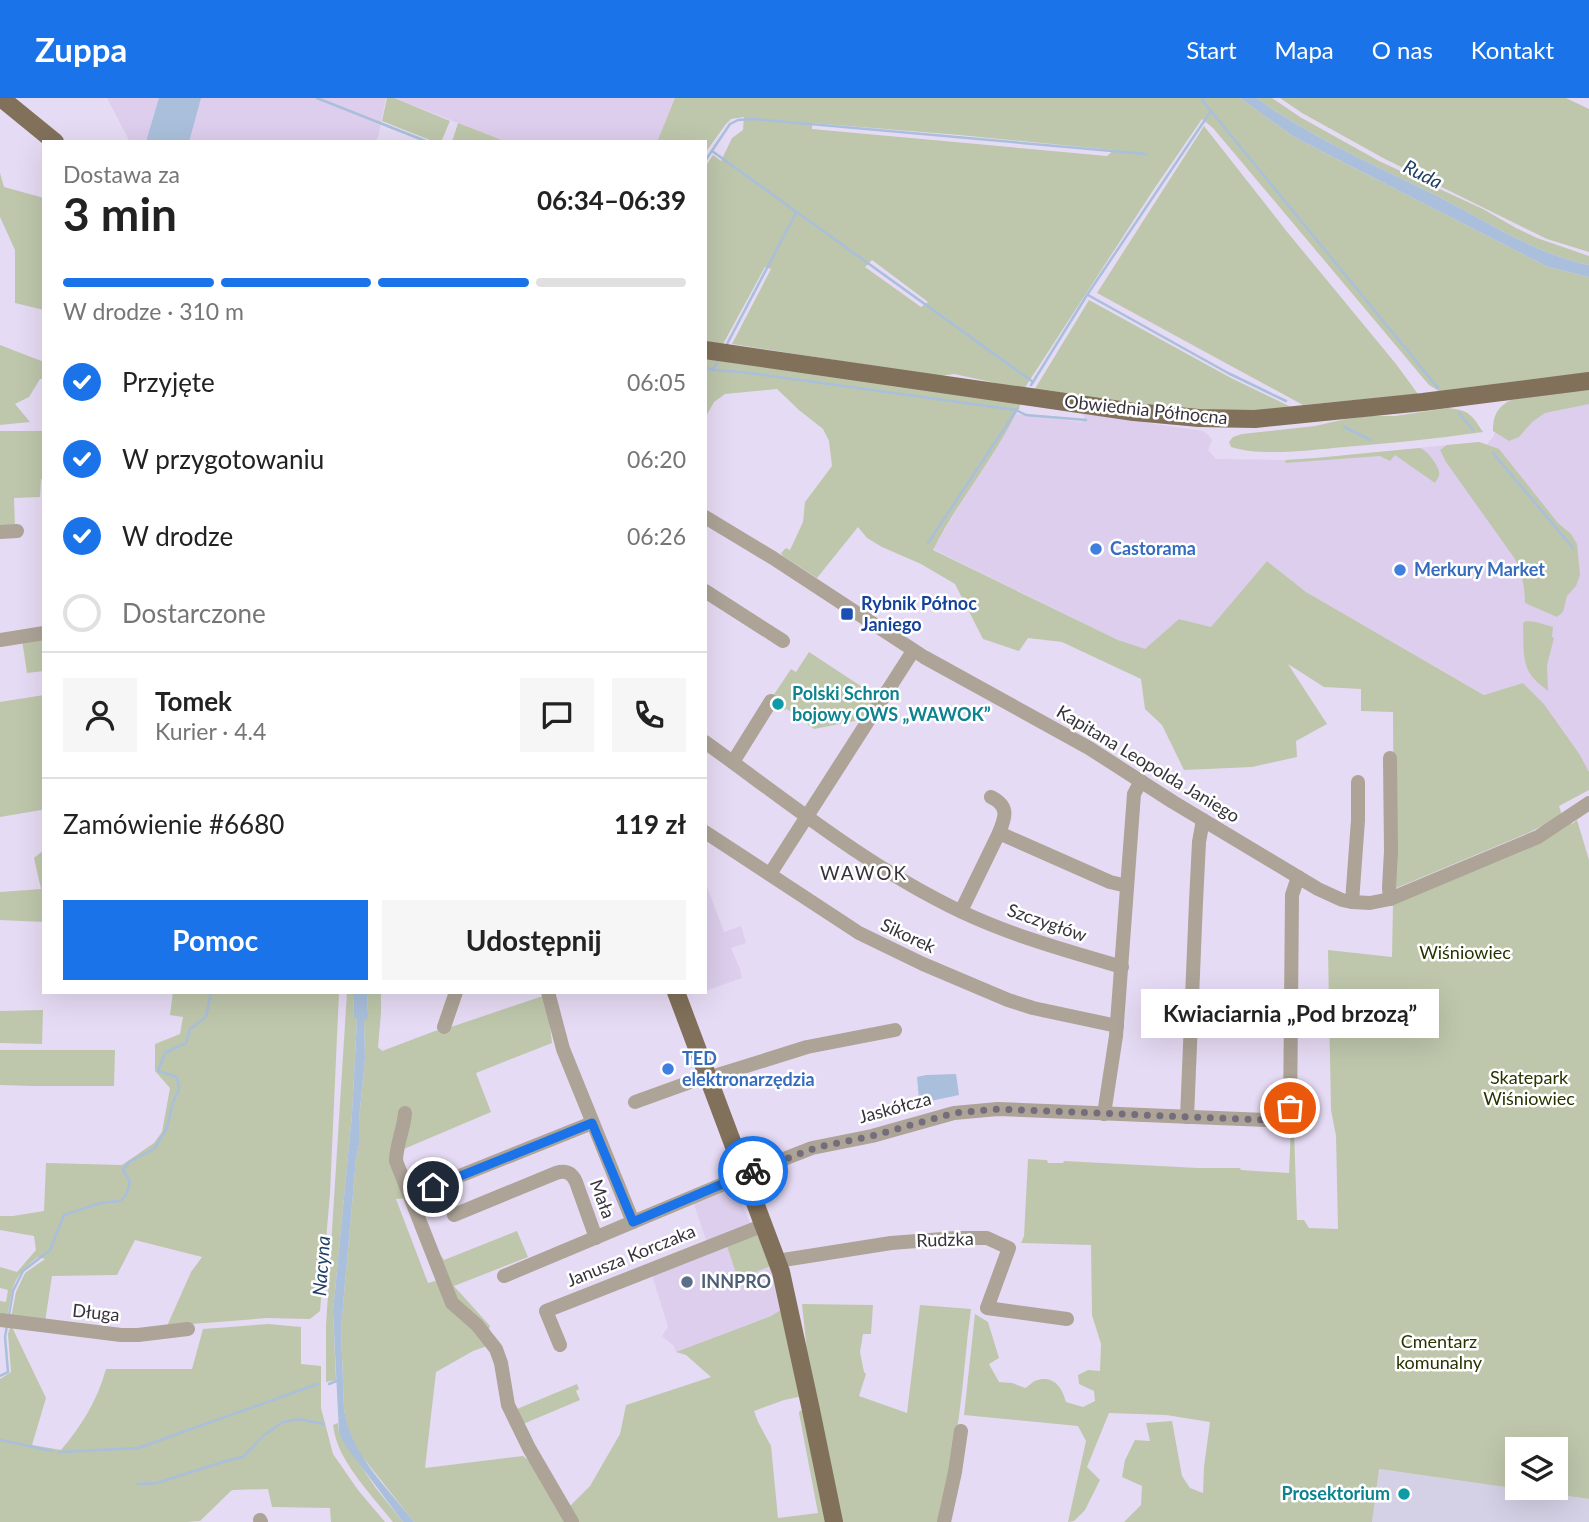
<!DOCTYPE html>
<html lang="pl">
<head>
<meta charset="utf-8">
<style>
	:root { --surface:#fff; --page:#f6f6f6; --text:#222; --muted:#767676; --line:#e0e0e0; --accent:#1a73e8 }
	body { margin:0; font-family:Lato,sans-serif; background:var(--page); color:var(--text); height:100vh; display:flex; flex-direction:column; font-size:26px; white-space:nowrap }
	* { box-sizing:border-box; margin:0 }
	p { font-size:23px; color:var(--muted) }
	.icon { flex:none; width:38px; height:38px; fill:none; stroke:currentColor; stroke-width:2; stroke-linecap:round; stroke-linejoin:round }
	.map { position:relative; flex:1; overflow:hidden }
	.side { position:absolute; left:42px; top:42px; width:665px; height:854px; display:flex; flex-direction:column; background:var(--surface); border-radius:0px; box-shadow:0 7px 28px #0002 }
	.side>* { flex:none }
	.controls { position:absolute; left:1505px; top:1339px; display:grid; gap:14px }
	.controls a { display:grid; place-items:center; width:63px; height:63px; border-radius:0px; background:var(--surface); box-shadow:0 7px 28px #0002; font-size:35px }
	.pin { position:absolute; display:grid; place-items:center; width:60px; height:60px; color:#fff; margin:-30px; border:4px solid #fff; border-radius:50%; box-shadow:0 2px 7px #0007 }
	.courier { position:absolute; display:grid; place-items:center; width:70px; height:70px; margin:-35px; border:5px solid #1a73e8; border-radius:50%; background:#fff; color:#222; box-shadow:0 2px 9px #0007 }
	.bubble { position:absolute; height:49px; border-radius:0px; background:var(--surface); box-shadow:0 7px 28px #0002; font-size:23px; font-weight:700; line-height:49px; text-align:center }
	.overview em { font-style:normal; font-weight:700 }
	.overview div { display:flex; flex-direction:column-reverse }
	.overview { display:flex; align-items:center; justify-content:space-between; height:119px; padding:0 21px }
	h1 { font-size:46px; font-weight:700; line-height:52px }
	.bar { display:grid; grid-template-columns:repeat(4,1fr); gap:10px 7px; align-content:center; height:84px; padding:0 21px }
	.bar i { height:9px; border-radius:5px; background:var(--line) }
	.bar .selected { background:var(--accent) }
	.bar p { grid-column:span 4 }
	.line { display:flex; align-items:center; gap:18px; padding:0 21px; border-top:2px solid var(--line) }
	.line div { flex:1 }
	.round { display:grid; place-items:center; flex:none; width:74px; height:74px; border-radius:0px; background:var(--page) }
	ol { padding:0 21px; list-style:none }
	li { display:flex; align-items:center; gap:21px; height:77px }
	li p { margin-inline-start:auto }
	li .icon { padding:7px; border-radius:50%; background:var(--accent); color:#fff; stroke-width:4 }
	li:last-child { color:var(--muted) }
	li i { width:38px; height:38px; border:4px solid var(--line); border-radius:50% }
	.primary-button { display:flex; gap:14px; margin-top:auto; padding:14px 21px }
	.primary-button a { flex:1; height:80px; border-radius:0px; background:var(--accent); color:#fff; font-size:28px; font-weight:700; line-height:80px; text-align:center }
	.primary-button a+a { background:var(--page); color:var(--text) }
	header { display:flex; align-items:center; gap:42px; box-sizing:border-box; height:98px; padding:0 35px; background:var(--accent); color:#fff }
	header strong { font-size:33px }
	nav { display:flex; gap:38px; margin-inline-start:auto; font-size:24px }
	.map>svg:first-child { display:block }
</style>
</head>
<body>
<header>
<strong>Zuppa</strong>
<nav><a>Start</a><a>Mapa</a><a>O nas</a><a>Kontakt</a></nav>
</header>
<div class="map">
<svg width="1589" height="1424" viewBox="0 0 1589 1424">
	<rect width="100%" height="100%" fill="#e6dbf4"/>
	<g fill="#dcceec">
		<polygon points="107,0 386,0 378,39 375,44 130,44"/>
		<polygon points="394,0 675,0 657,44 507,44"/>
		<polygon points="1589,303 1589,674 1580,657 1544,606 1523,585 1485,597 1306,494 1267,463 1211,529 1179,521 1145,552 1118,542 933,451 1016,316 1082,324 1085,319 1082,317 1083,311 1148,325 1204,333 1211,340 1212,343 1208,352 1216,361 1286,362 1316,360 1479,344 1487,346 1493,339 1505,311"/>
		<polygon points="707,789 724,834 741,828 746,845 731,850 740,871 742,880 705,893 705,790"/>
		<polygon points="733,1086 751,1127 707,1145 694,1106 695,1101"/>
		<polygon points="761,1133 784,1210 771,1218 676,1254 674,1248 662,1238 668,1229 653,1180 653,1173"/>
	</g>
	<polygon fill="#d4d1e6" points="1378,1371 1589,1401 1589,1424 1372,1424"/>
	<g fill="#bec7ac" fill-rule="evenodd">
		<polygon points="387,0 394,0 450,23 441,44 435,44 382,23"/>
		<path d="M675,0H1240L1294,39L1548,169L1589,179V275L1442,295L1429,287L1213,30L1202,21L1152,94L1024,291L954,276L939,278L732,246L771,171L765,169L722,248L705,245V69L713,57L721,63L732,40L743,32L744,19L731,21L726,26L705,55V44H657ZM812,25L959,37L1114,52L1107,58L812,31ZM872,162L928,204L921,209L865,169Z"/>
		<path d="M1257,0H1272L1300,19L1379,63L1483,111L1516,130L1537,140L1589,158V167C1533,155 1487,123 1437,98C1391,75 1343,54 1298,27C1284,18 1270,11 1257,0Z"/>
		<polygon points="1280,0 1566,0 1589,11 1589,154 1547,141 1385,61 1302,15"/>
		<polygon points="458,25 507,44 452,44"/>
		<polygon points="1204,28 1288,135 1396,266 1418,296 1303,307 1097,195"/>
		<polygon points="0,75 4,89 44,100 44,212 15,205 15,152 0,119"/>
		<polygon points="1089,202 1231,280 1291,309 1256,314 1155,310 1033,294"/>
		<polygon points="0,247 44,264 44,281 40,281 29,299 15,306 30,324 0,327"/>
		<path d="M705,257L1022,303C998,356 959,401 933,452L1118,542L1145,551L1179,521L1211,529L1267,463L1306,494L1484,597L1523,585L1544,606L1580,657L1589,674V692L1559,708L1562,718L1528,735L1394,791L1393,614L1361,613V591L1324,589L1288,566L1327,626L1296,643L1297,659L1252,669L1184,672L1162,627L1145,611L1141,581L1062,544L1028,540L1019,553L983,541L955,486L921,466L882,449L867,440L858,429L817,480L783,458L781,455L786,450L790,452L803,424L805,404L832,368L829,343L823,331L799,312L777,291L725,296L714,304L705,320Z"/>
		<path d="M1589,289V306L1545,315L1532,324L1519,339L1509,343L1493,333C1493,318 1497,309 1511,302L1571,293Z"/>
		<path d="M1448,310C1469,312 1472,317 1483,334C1433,341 1383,346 1333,350C1305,353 1258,358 1231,349L1229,344L1233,339L1242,336L1315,328L1346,321L1369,318H1395Z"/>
		<polygon points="0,333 44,333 44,380 41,381 40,399 14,400 15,429 0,431"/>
		<path d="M1479,344L1499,351L1558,425L1571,436L1577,446L1580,477L1576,488L1567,498L1563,514L1557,519L1525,505C1525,489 1522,476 1515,461L1446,364L1440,352L1447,347Z"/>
		<path d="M1420,350C1428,353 1437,366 1439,374C1440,379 1437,381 1435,385L1395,357L1390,363L1380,358L1285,365L1286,362L1316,360Z"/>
		<path d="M1526,523L1536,524L1553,529L1552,539L1554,540L1547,567L1548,593C1542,588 1535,583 1531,577C1521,564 1524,540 1523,525Z"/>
		<polygon points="44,538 44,573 27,575 22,542"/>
		<polygon points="809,554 879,600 865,621 814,631 787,611 781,613 785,602 773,598 791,571 796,574"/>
		<polygon points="44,597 44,714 41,712 0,719 0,604"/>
		<path d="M1577,722L1589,762V1401L1379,1371L1372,1424H1124L1141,1407L1142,1388L1122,1379L1125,1362L1135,1342L1150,1343L1146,1325L1172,1323L1182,1378L1190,1390L1203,1395L1204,1369L1210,1324L1166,1317L1109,1315L1087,1369L1100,1382L1085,1412L1074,1423L1068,1424L1086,1343L1078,1328L964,1317L975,1216L988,1224L999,1260L989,1266L999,1284L1012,1285L1025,1290C1029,1288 1032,1284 1035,1283C1053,1276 1062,1289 1066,1304L1083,1309L1095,1303L1094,1293L1079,1286L1078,1277L1088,1272L1100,1273L1101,1246L1092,1217L1091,1147L1021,1145L1024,1138L1028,1061L1047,1062L1048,1065H1063L1064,1063L1198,1070H1240L1241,1072L1289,1075L1291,1028L1299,1027L1301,1031H1294L1297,1122H1304L1309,1130L1338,1131L1336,1038L1331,1012L1328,852L1392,859L1393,806L1523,752L1570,724L1572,726ZM1517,1351H1556V1390H1517Z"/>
		<polygon points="44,752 44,824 0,822 0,794 41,791 34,760"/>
		<path d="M173,894H339L330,1095L320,1213L310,1221L267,1220L167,1228L191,1174L202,1159L135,1142L117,1177L52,1178L45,1224L11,1220L16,1194L25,1175L45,1161L38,1159C11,1180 13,1188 7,1220L0,1218V1203L6,1204L8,1192L0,1190V1169L17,1174L36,1152L34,1138L0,1132V1118H13L44,1113L46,1065L122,1067L154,1045L162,1034L170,990L155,973V946L180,936L183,919L170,917Z"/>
		<polygon points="347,894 353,894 354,920 357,920 352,1016 333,1214 336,1282 326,1284 326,1228"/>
		<path d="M367,894H381V915L378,949L382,953L435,933L448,930L543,898L549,919L552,945L476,975L491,1014L399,1053L408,1100L396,1101L428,1185L439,1182L490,1247L473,1253L436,1274L425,1370L523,1358L531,1364L567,1424H414L357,1352C350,1338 346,1326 344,1311L341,1230L356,1061L359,1046V1021L365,961L364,921L368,918Z"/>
		<polygon points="43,912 42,946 0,945 0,913"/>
		<polygon points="0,952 115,952 114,988 32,988 0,987"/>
		<polygon points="517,1133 528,1159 454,1188 490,1228 488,1236 456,1205 439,1155 444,1162"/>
		<polygon points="757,1133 773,1167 738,1181 726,1145"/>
		<path d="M802,1206L873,1207L871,1236H863L860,1254L864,1274L866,1276L859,1298L907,1315L920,1207L971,1211C966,1246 964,1282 959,1318C954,1353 945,1388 940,1424H842L809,1273Z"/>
		<polygon points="784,1210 803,1298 784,1302 754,1313 758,1324 771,1348 778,1420 818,1415 799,1315 800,1312 805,1314 828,1424 574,1424 569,1409 590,1388 620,1336 626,1307 711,1279 686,1257 676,1254 771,1218"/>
		<path d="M268,1226L301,1229V1266L321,1268V1310L333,1356L358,1392L385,1424H331L330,1410L272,1409L268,1391L232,1392L200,1423L187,1424H0V1281L11,1274L8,1236L11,1227L46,1300L32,1347L61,1352C82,1327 97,1303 106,1271H192L203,1231Z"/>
		<polygon points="577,1286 579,1291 576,1293 580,1302 523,1326 517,1311"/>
		<path d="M338,1325L339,1335L375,1389L403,1424H393C376,1403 345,1369 337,1344C335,1339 334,1333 333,1327Z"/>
	</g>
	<g fill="#a9bfdb">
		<polygon points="159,0 201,0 189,44 146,44"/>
		<path d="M1240,0H1257C1270,11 1284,18 1298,27C1343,54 1391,75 1437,98C1487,123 1533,155 1589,167V179L1548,169L1294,39Z"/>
		<path d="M353,894H367L368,918L367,922H364L365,961L359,1021V1046L356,1061L341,1230L344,1311C350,1356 387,1389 414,1424H403L345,1347L339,1335L333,1214L352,1016L357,921L354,920Z"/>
		<polygon points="956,976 959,997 926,1004 919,1001 917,979 926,977"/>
	</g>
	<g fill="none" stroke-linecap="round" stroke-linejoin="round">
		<g stroke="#a9bfdb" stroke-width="2.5">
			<polyline points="317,0 428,44"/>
			<polyline points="1205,0 1202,2 1438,290"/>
			<polyline points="712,53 1022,276 1033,284 1031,287"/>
			<polyline points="705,63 730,26 738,22 753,21 1146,56"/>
			<polyline points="1088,197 1228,275 1286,303"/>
			<polyline points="726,248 796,115"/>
			<polyline points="705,270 713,272 742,274 1016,312 1026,317 1086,322"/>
			<polyline points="713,272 719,260"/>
			<polyline points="1033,284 1087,197 1211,13"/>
			<polyline points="1459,315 1473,332"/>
			<polyline points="1344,329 1371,342"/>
			<polyline points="1493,355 1573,450"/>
			<polyline points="928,445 1018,310"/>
			<path d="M9,1217L13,1193L23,1173L50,1152L64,1117C75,1113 86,1110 97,1106C117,1100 124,1112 130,1083L123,1072L129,1064L154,1051L167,1030L173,1004L179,991L177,979L158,973L165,955L186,945L190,931L206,919L211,894"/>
			<polyline points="0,1278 8,1274 5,1239 7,1227"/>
			<polyline points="329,1286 339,1282"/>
			<polyline points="0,1342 52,1353"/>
			<polyline points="59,1354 138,1350 318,1286"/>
			<polyline points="138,1386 157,1385 229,1362 243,1359 264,1337 283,1324 299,1321 324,1326"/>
		</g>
		<g stroke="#ada397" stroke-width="14">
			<polyline points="705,419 773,460 924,559 1089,650 1173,704 1318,791 1342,802 1352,804 1370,805 1390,801 1538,739 1589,705"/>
			<polyline points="0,434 17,433"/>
			<polyline points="705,493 783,543"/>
			<polyline points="0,542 44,535"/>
			<path d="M705,644C788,704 869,770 962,814C1013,838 1067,853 1122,869"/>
			<polyline points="1390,660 1391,753 1389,790 1390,801"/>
			<polyline points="733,664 771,603"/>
			<path d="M991,699C1009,708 1006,718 999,735L1110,784L1127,788"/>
			<polyline points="705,734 859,835 923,866 1008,902 1033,910 1117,928"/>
			<polyline points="770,776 913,553"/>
			<polyline points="1352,804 1358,722 1358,684"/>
			<polyline points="961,813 999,735"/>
			<polyline points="548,894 563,951 633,1124"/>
			<polyline points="444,929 456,894"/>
			<polyline points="708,980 807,949 895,932"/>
			<polyline points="635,1004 707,978"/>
			<path d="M405,1015C404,1031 396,1047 396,1063L452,1205L477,1227L496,1251L501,1265L508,1307L529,1350L572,1424"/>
			<polyline points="1104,1016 1116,938 1134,696 1141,683"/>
			<polyline points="1187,1019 1196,804 1199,744 1203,722"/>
			<polyline points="745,1076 812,1050 872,1038 954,1015 998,1011 1290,1023 1292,797 1298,779"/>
			<polyline points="417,1095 592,1025"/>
			<path d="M454,1117L556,1075C566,1072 572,1075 576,1084L596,1140"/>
			<polyline points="777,1163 891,1145 956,1140 987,1140 1009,1150 987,1210 1067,1221"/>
			<polyline points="504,1178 745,1077"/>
			<polyline points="0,1222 121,1237 138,1237 188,1231"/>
			<polyline points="560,1247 546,1213 764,1127"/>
			<polyline points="260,1422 261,1424"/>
			<polyline points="944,1424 955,1374 961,1333"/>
		</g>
		<g stroke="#81705a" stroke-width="18">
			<polyline points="1,0 55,44"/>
			<polyline points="705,252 1134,314 1199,320 1255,321 1423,304 1589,283"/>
			<polyline points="676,894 781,1174 811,1312 834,1424"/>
		</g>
	</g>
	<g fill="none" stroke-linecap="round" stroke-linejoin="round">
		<polyline stroke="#746e7c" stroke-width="7" stroke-dasharray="0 12.6" points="753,1073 818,1049 872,1038 954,1015 998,1011 1290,1023 1290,1010"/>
		<polyline stroke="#1a73e8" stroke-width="9" points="433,1089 592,1025 633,1124 753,1073"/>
	</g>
	<g fill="#3f7fe0" stroke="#fff" stroke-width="2.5">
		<circle cx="1096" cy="451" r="7"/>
		<circle cx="1400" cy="472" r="7"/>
		<circle cx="668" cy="971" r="7"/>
	</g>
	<rect fill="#1a4fb4" stroke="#fff" stroke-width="2.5" x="840" y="509" width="14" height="14" rx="3.5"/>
	<g fill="#0f9aa8" stroke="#fff" stroke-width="2.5">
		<circle cx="778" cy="606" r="7"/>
		<circle cx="1404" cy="1396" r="7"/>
	</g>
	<circle fill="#5c6f8a" stroke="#fff" stroke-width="2.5" cx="687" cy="1184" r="7"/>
	<g text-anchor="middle" stroke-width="5" stroke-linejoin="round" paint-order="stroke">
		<g font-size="18" fill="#37333c" stroke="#fff">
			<text transform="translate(1146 312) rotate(6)" y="6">Obwiednia Północna</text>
			<text transform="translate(1148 666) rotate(31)" y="6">Kapitana Leopolda Janiego</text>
			<text transform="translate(1047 825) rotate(19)" y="6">Szczygłów</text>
			<text transform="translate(908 838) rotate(25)" y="6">Sikorek</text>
			<text transform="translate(895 1010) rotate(-15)" y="6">Jaskółcza</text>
			<text transform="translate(602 1101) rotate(70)" y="6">Mała</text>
			<text transform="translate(945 1142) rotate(-2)" y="6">Rudzka</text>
			<text transform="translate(631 1158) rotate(-22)" y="6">Janusza Korczaka</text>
			<text transform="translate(96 1215) rotate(6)" y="6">Długa</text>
		</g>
		<g font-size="18" font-weight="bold" fill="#366cbe" stroke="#fff" text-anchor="start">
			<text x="1110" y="457">Castorama</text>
			<text x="1414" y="478">Merkury Market</text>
			<text x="682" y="967">TED<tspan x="682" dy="21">elektronarzędzia</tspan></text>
		</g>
		<g font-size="18" font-weight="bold" fill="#164399" stroke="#fff" text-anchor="start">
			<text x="861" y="512">Rybnik Północ<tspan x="861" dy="21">Janiego</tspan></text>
		</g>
		<g font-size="18" font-weight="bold" fill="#0d838f" stroke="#fff" text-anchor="start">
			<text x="792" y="602">Polski Schron<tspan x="792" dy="21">bojowy OWS „WAWOK”</tspan></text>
			<text x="1390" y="1402" text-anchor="end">Prosektorium</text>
		</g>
		<g font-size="18" fill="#283400" stroke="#fff">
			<text x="1465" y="861">Wiśniowiec</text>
			<text x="1529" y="986">Skatepark<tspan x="1529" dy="21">Wiśniowiec</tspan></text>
			<text x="1439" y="1250">Cmentarz<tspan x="1439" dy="21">komunalny</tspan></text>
		</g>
		<g font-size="18" font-weight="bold" fill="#4e5e75" stroke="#fff" text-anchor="start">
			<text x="701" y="1190">INNPRO</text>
		</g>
		<g font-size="19" font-style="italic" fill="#203f65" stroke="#fff">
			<text transform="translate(1423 76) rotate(27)" y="7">Ruda</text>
			<text transform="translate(321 1168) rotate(-86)" y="7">Nacyna</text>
		</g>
		<g font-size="19" letter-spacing="2" fill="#37333c" stroke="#fff">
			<text x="864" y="782">WAWOK</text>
		</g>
	</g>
</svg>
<div class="controls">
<a><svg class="icon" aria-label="layers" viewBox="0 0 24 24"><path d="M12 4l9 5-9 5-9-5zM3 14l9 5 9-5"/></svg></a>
</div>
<div class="pin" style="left:1290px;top:1010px;background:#ea580c"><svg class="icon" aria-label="bag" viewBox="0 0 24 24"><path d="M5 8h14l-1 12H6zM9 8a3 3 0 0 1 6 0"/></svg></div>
<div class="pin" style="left:433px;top:1089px;background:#1f2937"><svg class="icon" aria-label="home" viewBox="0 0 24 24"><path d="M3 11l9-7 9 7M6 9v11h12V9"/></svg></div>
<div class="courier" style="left:753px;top:1073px"><svg class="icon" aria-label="bike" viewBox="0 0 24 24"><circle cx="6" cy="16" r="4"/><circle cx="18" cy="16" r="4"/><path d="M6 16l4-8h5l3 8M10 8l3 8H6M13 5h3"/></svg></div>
<div class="bubble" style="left:1141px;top:891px;width:298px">Kwiaciarnia „Pod brzozą”</div>
<section class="side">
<div class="overview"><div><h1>3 min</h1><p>Dostawa za</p></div><em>06:34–06:39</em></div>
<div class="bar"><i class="selected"></i><i class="selected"></i><i class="selected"></i><i></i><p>W drodze · 310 m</p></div>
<ol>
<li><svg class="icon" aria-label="check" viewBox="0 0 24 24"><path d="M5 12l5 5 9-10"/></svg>Przyjęte<p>06:05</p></li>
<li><svg class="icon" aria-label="check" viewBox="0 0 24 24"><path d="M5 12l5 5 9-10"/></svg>W przygotowaniu<p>06:20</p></li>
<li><svg class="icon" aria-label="check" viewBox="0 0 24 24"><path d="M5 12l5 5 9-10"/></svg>W drodze<p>06:26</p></li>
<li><i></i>Dostarczone</li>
</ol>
<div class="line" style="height:126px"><a class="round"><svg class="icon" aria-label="person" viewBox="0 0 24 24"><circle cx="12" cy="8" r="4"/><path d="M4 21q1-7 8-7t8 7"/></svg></a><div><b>Tomek</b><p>Kurier · 4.4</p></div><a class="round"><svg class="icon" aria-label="chat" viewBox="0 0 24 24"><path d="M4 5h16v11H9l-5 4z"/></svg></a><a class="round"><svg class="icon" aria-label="phone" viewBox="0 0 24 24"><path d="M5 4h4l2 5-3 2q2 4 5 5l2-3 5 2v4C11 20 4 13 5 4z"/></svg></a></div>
<div class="line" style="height:91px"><div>Zamówienie #6680</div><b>119 zł</b></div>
<div class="primary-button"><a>Pomoc</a><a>Udostępnij</a></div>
</section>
</div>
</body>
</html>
